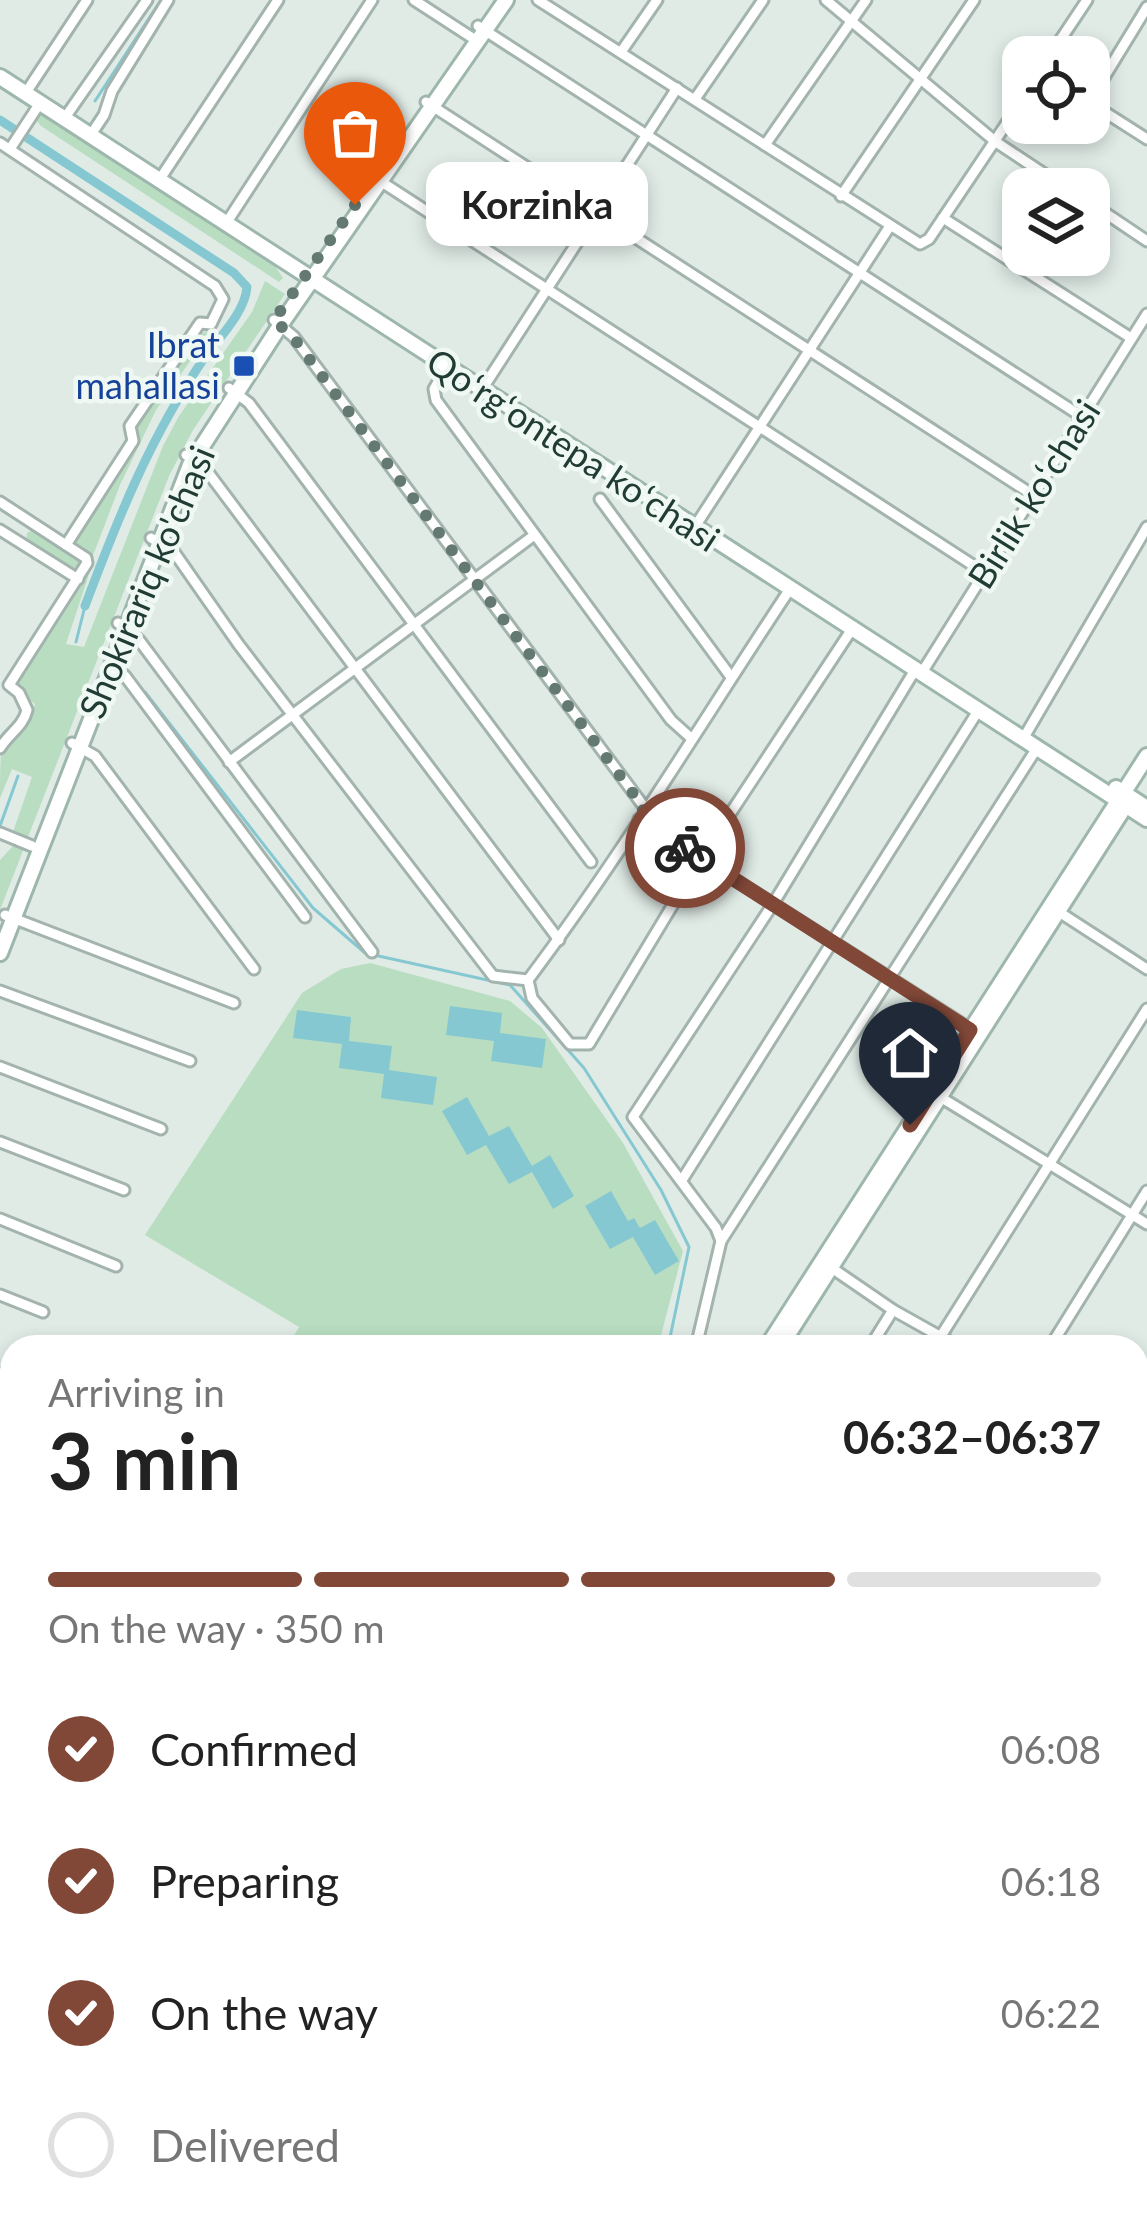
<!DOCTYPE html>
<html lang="en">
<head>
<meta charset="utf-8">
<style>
	:root { --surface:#fff; --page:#f6f6f6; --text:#222; --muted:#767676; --line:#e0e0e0; --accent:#814838 }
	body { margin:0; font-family:Lato,sans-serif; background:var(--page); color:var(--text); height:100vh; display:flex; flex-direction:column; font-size:45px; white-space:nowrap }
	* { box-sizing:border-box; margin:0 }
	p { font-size:39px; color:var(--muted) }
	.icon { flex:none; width:66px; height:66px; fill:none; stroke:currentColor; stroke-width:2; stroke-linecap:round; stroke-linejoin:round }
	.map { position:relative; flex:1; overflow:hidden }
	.panel { position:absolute; left:0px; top:1335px; width:1149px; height:903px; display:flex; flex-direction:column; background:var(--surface); border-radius:36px 36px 0 0; box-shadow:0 6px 18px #0003 }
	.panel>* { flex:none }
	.controls { position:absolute; left:1002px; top:36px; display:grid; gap:24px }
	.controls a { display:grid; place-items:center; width:108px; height:108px; border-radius:24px; background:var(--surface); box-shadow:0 6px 18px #0003; font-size:60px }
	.pin { position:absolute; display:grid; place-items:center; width:102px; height:102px; color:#fff; margin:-123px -51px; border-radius:50% 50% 50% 0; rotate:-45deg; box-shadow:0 0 12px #0007 }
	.pin .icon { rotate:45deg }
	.courier { position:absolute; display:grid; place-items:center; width:120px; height:120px; margin:-60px; border:9px solid #814838; border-radius:50%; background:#fff; color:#222; box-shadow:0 3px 15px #0007 }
	.bubble { position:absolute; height:84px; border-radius:24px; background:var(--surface); box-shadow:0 6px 18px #0003; font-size:39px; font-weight:700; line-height:84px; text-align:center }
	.overview em { font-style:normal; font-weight:700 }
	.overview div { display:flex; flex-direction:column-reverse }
	.overview { display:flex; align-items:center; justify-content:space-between; height:204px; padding:0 48px }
	h1 { font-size:78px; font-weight:700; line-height:90px }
	.bar { display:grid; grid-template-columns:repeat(4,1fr); gap:18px 12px; align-content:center; height:144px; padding:0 48px }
	.bar i { height:15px; border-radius:9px; background:var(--line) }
	.bar .active { background:var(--accent) }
	.bar p { grid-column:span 4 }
	ol { padding:0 48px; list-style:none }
	li { display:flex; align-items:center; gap:36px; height:132px }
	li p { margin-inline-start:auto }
	li .icon { padding:12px; border-radius:50%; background:var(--accent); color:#fff; stroke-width:4 }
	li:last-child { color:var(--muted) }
	li i { width:66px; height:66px; border:6px solid var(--line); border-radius:50% }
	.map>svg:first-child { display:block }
</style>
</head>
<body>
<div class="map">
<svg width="1147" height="2237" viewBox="0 0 1147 2237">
	<rect width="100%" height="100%" fill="#e0ebe6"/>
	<g fill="#b8ddc1">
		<polygon points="41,114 49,116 273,263 283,278 279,282 41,126 36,120"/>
		<path d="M265,281L285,294L193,430L169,476L28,837L13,832L32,777L12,769L0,798C0,785 0,767 1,755C8,732 26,736 35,704L17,689L16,680L93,562L66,644L84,647L163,446L179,416L252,312Z"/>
		<polygon points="213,328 156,410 120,485 92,558 72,544 139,436 134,427 199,335"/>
		<polygon points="33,530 79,559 79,568 72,571 26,542 27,533"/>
		<polygon points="14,845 24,848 0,910 0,860"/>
		<polygon points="370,963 510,1001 542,1028 623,1143 683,1251 658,1347 287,1347 299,1327 145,1235 302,993 341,969"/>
		<polygon points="0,1788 12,1793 12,2226 360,2226 354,2237 0,2237"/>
	</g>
	<g fill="#86c8d2">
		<polygon points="450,1006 502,1013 500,1033 546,1039 542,1068 491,1061 494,1041 446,1035"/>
		<polygon points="297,1010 351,1017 349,1041 392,1046 389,1070 437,1077 433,1105 381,1098 384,1074 339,1068 342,1044 293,1038"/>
		<polygon points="467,1097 489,1136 509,1126 532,1166 550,1155 574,1196 553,1209 532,1172 509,1184 486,1145 467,1155 442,1111"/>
		<polygon points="611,1191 628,1221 634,1218 640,1228 655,1220 679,1261 655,1275 633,1237 610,1249 585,1206"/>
	</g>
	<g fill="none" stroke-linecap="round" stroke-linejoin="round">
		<g stroke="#86c8d2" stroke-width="3">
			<polyline points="95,101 161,0"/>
			<polyline points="76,642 85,606"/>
			<polyline points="145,692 313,908 365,953 510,985 584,1068 661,1190 689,1247 668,1347"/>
			<polyline points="0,826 18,776"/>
			<polyline points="154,2237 161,2226"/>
			<polyline points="369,2237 376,2226"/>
			<polyline points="588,2237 595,2226"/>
		</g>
		<path stroke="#86c8d2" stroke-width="9" d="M0,120L234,273L247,287C245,312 220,337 205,357C151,435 118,518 85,606"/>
		<defs>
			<g id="street">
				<polyline points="414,0 471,37"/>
				<polyline points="538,0 920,244 929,239 1023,99"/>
				<polyline points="826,0 996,142 1067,189"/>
				<polyline points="478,26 1081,416"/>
				<polyline points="621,52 657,0"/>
				<polyline points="1049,57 1087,0"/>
				<polyline points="25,94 87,0"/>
				<polyline points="695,99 763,0"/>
				<polyline points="426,102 1033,495"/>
				<polyline points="1089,102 1147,7"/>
				<polyline points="1089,102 1147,139"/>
				<polyline points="64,119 147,0"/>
				<polyline points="90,136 104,115 112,91 168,0"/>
				<polyline points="0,143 215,286 223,299 211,324 200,323 130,426 133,441 66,545"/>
				<polyline points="765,145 866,0"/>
				<polyline points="10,149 40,103"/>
				<polyline points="374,177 985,573"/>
				<polyline points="158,182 278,0"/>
				<polyline points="841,196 974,0"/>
				<polyline points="1089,202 1147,241"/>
				<polyline points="943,218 1131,338"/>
				<polyline points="225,225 372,0"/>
				<polyline points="274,320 294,337 645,808"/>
				<polyline points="446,368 434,389 436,400 671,720 691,738"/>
				<polyline points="229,388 249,403 591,862"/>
				<polyline points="481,391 677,88"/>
				<polyline points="186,455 207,471 559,940"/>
				<polyline points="600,499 731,677"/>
				<path d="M0,502L86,558L87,563L9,685L19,693L27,710C23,727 9,733 0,748"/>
				<polyline points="694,528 890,226"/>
				<polyline points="0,530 78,579"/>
				<path d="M151,538L174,552L239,645L493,976L528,980C622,855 703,720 790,589"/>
				<polyline points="118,623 139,640 372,952"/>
				<polyline points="111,665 125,676 305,917"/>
				<polyline points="921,674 1147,314"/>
				<polyline points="1023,739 1147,527"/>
				<polyline points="72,743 95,756 254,969"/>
				<polyline points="229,762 533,536"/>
				<polyline points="639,819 975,1032"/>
				<polyline points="0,833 32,846"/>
				<polyline points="1056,910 1147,969"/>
				<polyline points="5,915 234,1003"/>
				<polyline points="528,980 532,998 570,1044 589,1044 701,858 852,629"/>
				<polyline points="0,991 190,1061"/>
				<polyline points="0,1067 161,1129"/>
				<polyline points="937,1095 1147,1224"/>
				<polyline points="0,1142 124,1190"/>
				<polyline points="682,1180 978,711"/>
				<polyline points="0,1219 116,1266"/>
				<polyline points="721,1241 1037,748"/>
				<polyline points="826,1264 893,1310 959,1347"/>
				<polyline points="0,1295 43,1312"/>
				<polyline points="941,1336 1147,1009"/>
				<polyline points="696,1347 721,1241 716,1228 633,1117 773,904 915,670"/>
				<polyline points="870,1347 893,1310"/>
				<polyline points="1050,1347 1147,1191"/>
				<polyline points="0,1373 12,1378"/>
				<polyline points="1137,1395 1147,1379"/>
				<polyline points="1137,1415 1147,1417"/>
				<polyline points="1137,1473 1147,1457"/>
				<polyline points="1137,1611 1147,1596"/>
				<polyline points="1137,1741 1147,1726"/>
				<polyline points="1137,1874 1147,1884"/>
				<polyline points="1137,1955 1147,1963"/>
				<polyline points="471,2226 487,2237"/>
				<polyline points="635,2226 647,2237"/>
				<polyline points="788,2226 797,2237"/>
				<polyline points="935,2226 963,2237"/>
				<polyline points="1102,2226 1102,2237"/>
				<polyline points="576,2237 583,2226"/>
				<polyline points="760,2237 766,2226"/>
				<polyline points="867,2237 870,2226"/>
			</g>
			<g id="secondary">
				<polyline points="0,77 1147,819"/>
				<polyline points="1116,788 1147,808"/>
				<polyline points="0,953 190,465 281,324 506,0"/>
				<polyline points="767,1347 1147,756"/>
				<polyline points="780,1347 1129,800"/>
				<polyline points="0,1748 12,1753"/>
				<polyline points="0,1761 12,1767"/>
			</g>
			<g id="primary">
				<polyline points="1137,2052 1147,2035"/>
				<polyline points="1137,2083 1147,2066"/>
				<polyline points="1030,2237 1036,2226"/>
				<polyline points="1047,2237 1053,2226"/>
			</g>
		</defs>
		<use href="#street" stroke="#a3b3ad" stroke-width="15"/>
		<use href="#secondary" stroke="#9eb7ad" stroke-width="20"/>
		<use href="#primary" stroke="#c1c8c6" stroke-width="21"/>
		<use href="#street" stroke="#fff" stroke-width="9"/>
		<use href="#secondary" stroke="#fff" stroke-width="14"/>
		<use href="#primary" stroke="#63a290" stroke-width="15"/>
	</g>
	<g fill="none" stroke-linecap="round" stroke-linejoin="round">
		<polyline stroke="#637972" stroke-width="12" stroke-dasharray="0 21.6" points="355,205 274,320 293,337 644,808 639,819 685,848"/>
		<polyline stroke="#814838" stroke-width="15" points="685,848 970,1030 910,1125"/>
	</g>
	<rect fill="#1a4fb4" stroke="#f0f8f4" stroke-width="4.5" x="232" y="354" width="24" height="24" rx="6"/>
	<g text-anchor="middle" stroke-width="9" stroke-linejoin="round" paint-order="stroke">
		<g font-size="36" fill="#164399" stroke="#f0f8f4" text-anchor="end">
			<text x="220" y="358">Ibrat<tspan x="220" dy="41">mahallasi</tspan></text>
		</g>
		<g font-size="36" fill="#203c34" stroke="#f0f8f4">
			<text transform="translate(573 450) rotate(33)" y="13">Qoʻrgʻontepa koʻchasi</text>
			<text transform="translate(1034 494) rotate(-58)" y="13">Birlik koʻchasi</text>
			<text transform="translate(147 582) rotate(-67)" y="13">Shokirariq ko'chasi</text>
		</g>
	</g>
</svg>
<div class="controls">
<a><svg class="icon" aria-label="locate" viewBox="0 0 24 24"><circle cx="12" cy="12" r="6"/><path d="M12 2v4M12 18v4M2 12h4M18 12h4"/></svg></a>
<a><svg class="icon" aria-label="layers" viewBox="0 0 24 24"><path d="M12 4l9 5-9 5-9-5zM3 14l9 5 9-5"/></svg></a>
</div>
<div class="pin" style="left:355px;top:205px;background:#ea580c"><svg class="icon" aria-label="bag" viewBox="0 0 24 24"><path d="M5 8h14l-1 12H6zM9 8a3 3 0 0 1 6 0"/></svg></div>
<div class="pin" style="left:910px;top:1125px;background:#1f2937"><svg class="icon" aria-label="home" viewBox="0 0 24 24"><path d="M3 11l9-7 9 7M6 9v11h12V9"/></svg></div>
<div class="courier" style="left:685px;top:848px"><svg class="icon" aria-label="bike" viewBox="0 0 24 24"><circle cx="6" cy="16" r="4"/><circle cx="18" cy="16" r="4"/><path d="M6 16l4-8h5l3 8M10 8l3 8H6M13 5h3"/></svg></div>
<div class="bubble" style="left:426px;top:162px;width:222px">Korzinka</div>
<section class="panel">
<div class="overview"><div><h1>3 min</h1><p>Arriving in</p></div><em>06:32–06:37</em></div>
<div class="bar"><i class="active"></i><i class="active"></i><i class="active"></i><i></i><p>On the way · 350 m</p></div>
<ol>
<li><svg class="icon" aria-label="check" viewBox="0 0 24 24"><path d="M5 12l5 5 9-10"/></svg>Confirmed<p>06:08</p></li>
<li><svg class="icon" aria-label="check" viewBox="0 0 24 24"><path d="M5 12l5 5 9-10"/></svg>Preparing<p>06:18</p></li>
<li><svg class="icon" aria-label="check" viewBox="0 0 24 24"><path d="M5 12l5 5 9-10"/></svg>On the way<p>06:22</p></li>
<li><i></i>Delivered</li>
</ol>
</section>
</div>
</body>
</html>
